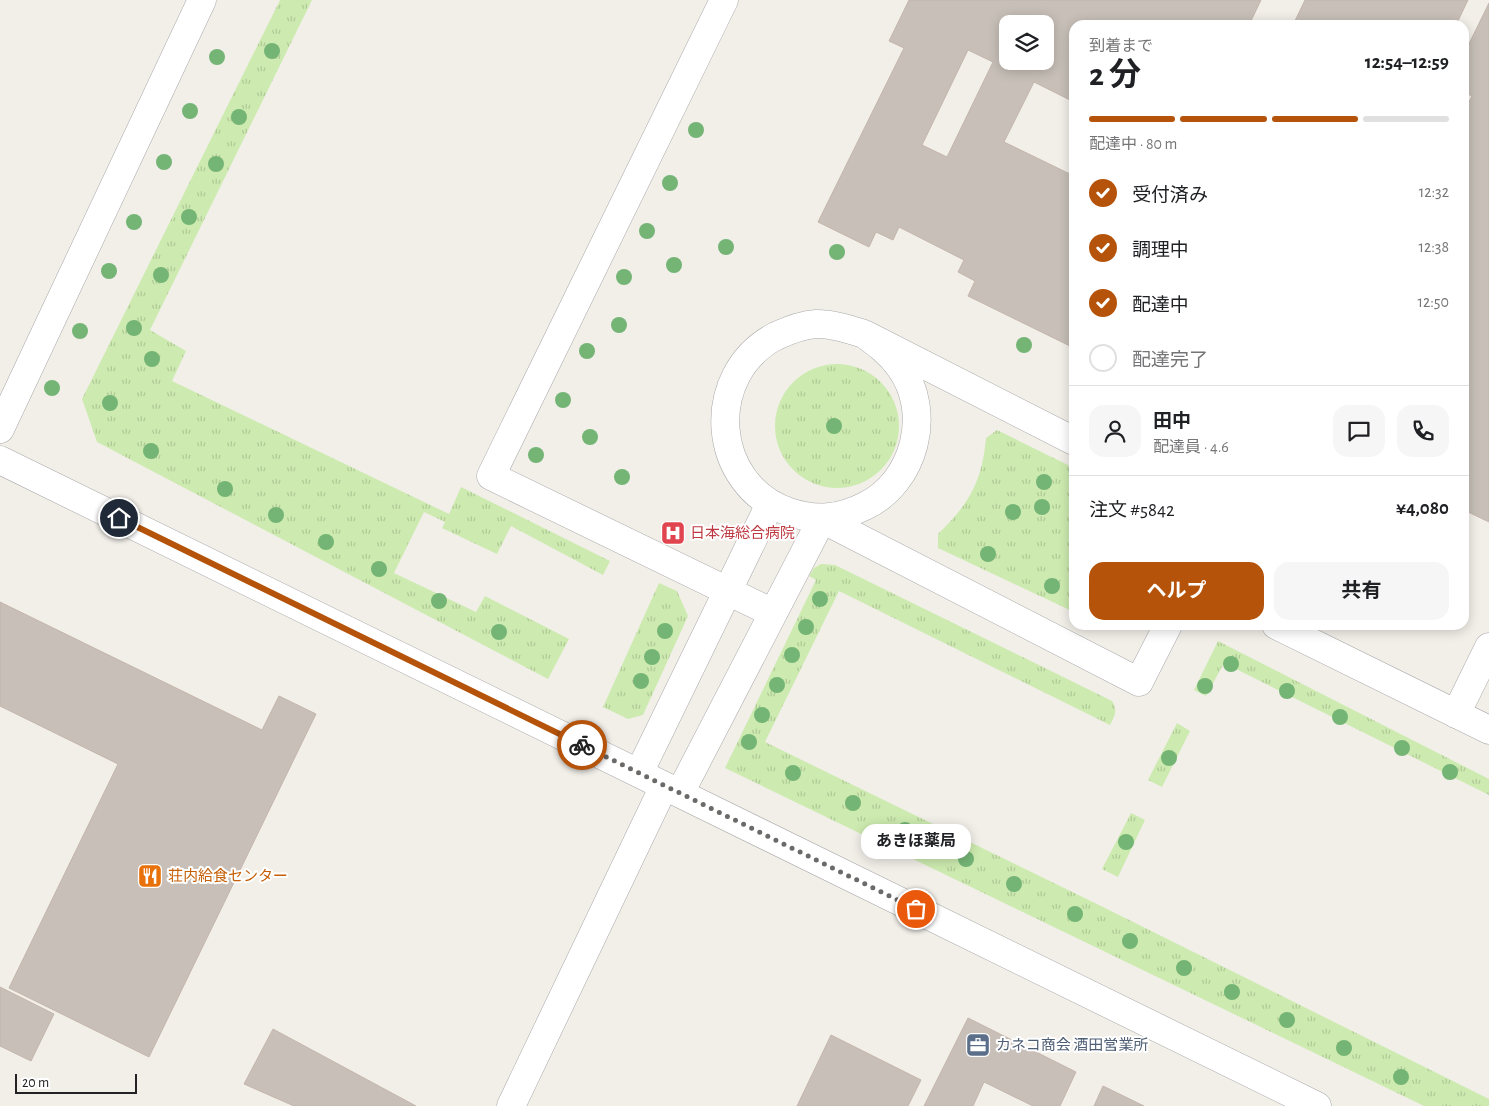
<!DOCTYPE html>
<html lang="ja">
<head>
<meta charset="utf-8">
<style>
	:root { --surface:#fff; --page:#f6f6f6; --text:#202124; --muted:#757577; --line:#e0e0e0; --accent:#b45309 }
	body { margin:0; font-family:"Alegreya Sans","Noto Sans JP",sans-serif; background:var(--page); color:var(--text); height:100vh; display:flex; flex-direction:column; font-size:19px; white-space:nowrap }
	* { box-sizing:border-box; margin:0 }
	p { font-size:16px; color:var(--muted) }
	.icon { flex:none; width:28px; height:28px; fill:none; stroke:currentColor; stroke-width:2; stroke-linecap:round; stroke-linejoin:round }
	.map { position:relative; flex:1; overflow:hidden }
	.details { position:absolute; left:1069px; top:20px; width:400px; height:610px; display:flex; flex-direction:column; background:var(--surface); border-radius:15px; box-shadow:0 2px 12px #0003 }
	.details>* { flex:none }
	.fabs { position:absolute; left:999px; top:15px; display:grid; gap:10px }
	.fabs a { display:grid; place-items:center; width:55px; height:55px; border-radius:10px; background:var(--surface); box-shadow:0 2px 12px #0003; font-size:25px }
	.scale { position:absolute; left:15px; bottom:12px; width:122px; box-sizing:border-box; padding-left:5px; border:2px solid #222; border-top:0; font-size:14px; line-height:18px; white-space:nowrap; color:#222; -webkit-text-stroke:4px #fff; paint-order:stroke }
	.pin { position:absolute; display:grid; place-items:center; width:42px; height:42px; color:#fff; margin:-21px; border:2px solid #fff; border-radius:50%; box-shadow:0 1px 5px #0007 }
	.courier { position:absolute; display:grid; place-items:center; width:50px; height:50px; margin:-25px; border:4px solid #b45309; border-radius:50%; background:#fff; color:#222; box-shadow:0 1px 6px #0007 }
	.bubble { position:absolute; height:35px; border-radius:15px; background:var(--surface); box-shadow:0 2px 12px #0003; font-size:16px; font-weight:700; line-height:35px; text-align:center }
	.overview em { font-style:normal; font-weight:700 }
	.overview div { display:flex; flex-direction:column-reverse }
	.overview { display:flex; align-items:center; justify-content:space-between; height:85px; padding:0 20px }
	h1 { font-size:32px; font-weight:700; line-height:38px }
	.bar { display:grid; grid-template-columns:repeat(4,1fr); gap:8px 5px; align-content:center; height:60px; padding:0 20px }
	.bar i { height:6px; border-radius:4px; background:var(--line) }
	.bar .selected { background:var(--accent) }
	.bar p { grid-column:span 4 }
	.line { display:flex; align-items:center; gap:12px; padding:0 20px; border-top:1px solid var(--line) }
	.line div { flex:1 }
	.round { display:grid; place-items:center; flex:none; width:52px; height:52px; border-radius:15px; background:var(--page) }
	ol { padding:0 20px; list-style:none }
	li { display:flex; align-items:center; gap:15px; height:55px }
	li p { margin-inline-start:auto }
	li .icon { padding:5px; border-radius:50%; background:var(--accent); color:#fff; stroke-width:4 }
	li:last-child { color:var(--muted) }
	li i { width:28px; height:28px; border:2px solid var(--line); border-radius:50% }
	.button { display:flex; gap:10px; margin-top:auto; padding:10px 20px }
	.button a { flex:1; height:58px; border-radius:15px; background:var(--accent); color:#fff; font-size:20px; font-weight:700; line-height:58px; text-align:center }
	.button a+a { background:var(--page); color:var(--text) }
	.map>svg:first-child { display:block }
</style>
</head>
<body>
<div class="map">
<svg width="1489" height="1106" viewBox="0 0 1489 1106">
	<defs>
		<pattern id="grass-tufts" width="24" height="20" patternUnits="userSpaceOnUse" patternTransform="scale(1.25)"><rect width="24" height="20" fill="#cdebb0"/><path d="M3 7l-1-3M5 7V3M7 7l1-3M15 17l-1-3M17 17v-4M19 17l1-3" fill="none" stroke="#b0c997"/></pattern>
	</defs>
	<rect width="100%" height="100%" fill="#f2efe9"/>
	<g fill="url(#grass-tufts)">
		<polygon points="280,0 312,0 150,330 186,351 172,381 449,514 461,487 610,561 603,575 511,526 497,554 442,528 445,522 424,512 394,573 476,612 485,596 569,639 548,679 97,442 82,399"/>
		<circle cx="837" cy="426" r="62"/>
		<path d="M997,430L1074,468V612L938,548V534C969,504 982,482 986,438Z"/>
		<path d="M821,564L835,565L1112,701C1118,710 1115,716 1110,725L839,591L765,742L1103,907L1489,1099V1106H1424L725,768L816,580L809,576L814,568Z"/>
		<polygon points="659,583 677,591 688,616 643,715 628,719 603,707"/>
		<polygon points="1218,641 1489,779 1489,795 1224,663 1206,696 1194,690"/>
		<polygon points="1177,723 1190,731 1162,787 1148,780"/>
		<polygon points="1131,813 1145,820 1118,877 1102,869"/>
	</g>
	<g fill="#c7bfb8" stroke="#c4b6ab" fill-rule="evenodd">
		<path d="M909,0H1261L1249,25H1074V102L1034,82L1004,142L1074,176V348L968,296L975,281L958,272L964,260L899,227L893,240L876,232L869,247L818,222L904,48L889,41ZM1008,24H1045V61H1008ZM968,50L993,62L947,157L922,145Z"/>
		<polygon points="1305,0 1468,0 1456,25 1293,25"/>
		<polygon points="1489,3 1489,522 1464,510 1465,506 1464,505 1464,112 1472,96 1464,92 1464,54"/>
		<polygon points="0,602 262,730 279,696 316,714 149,1057 9,988 118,764 0,706"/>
		<polygon points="0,987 54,1014 31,1061 0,1046"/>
		<polygon points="968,1018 1076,1072 1060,1106 1033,1106 984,1082 973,1106 924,1106"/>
		<polygon points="273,1029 416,1106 294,1106 244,1084"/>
		<polygon points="831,1035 921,1080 908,1106 797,1106"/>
		<polygon points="1103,1086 1144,1106 1094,1106"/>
	</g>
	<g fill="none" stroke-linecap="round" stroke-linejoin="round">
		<defs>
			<g id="minor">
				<polyline points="724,0 491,476 773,613"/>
				<path d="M864,334C878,344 890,353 900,367C933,412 915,482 865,506C839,519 816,521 789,512C710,485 703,374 776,336C789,330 802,325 816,324C833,324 848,329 864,334L1074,441"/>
				<polyline points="0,429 202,0"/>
				<polyline points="0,460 1317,1106"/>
				<polyline points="1276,625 1489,730"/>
				<polyline points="1456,714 1489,647"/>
				<polyline points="639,773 770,504"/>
				<polyline points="680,793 822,519 1139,682 1168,625"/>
				<polyline points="511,1106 664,786"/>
			</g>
		</defs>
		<use href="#minor" stroke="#a9a9a9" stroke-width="29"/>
		<use href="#minor" stroke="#fff" stroke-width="28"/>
	</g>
	<g fill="#74b475">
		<circle cx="272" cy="51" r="8"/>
		<circle cx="217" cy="57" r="8"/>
		<circle cx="190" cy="111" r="8"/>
		<circle cx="239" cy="117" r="8"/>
		<circle cx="696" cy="130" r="8"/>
		<circle cx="164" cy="162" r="8"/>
		<circle cx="216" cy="164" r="8"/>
		<circle cx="670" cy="183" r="8"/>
		<circle cx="189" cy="217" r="8"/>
		<circle cx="134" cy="222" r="8"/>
		<circle cx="647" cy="231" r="8"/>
		<circle cx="726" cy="247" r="8"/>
		<circle cx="837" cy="252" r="8"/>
		<circle cx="674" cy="265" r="8"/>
		<circle cx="109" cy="271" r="8"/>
		<circle cx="161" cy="275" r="8"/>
		<circle cx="624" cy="277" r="8"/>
		<circle cx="619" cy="325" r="8"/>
		<circle cx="134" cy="328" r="8"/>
		<circle cx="80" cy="331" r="8"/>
		<circle cx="1024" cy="345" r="8"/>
		<circle cx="587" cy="351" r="8"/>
		<circle cx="152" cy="359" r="8"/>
		<circle cx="52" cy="388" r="8"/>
		<circle cx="563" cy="400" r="8"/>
		<circle cx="110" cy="403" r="8"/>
		<circle cx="834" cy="426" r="8"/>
		<circle cx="590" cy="437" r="8"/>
		<circle cx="151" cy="451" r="8"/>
		<circle cx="536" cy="455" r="8"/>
		<circle cx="622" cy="477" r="8"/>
		<circle cx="1044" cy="482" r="8"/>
		<circle cx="225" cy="489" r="8"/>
		<circle cx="1042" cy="507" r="8"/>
		<circle cx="1013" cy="512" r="8"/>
		<circle cx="276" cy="515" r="8"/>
		<circle cx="326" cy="542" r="8"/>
		<circle cx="988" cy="554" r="8"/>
		<circle cx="379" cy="569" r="8"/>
		<circle cx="1052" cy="586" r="8"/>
		<circle cx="820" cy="599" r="8"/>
		<circle cx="439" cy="601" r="8"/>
		<circle cx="806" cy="627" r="8"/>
		<circle cx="665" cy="631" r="8"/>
		<circle cx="499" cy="632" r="8"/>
		<circle cx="792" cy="655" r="8"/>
		<circle cx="652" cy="657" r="8"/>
		<circle cx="1231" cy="664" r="8"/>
		<circle cx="641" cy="681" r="8"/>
		<circle cx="777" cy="685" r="8"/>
		<circle cx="1205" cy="686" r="8"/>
		<circle cx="1287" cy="691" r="8"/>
		<circle cx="762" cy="715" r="8"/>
		<circle cx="1340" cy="717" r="8"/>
		<circle cx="749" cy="742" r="8"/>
		<circle cx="1402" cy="748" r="8"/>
		<circle cx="1169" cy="758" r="8"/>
		<circle cx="1450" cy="772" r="8"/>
		<circle cx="793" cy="773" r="8"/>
		<circle cx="853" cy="803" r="8"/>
		<circle cx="905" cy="830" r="8"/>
		<circle cx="1126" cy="842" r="8"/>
		<circle cx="966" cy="859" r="8"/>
		<circle cx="1014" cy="884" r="8"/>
		<circle cx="1075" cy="914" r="8"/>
		<circle cx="1130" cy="941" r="8"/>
		<circle cx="1184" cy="968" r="8"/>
		<circle cx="1232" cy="992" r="8"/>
		<circle cx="1287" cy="1020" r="8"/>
		<circle cx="1344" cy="1048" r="8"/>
		<circle cx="1401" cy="1077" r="8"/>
	</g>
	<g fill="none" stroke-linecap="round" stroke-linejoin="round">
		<polyline stroke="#6b6a68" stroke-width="5" stroke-dasharray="0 9" points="582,745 916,909"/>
		<polyline stroke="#b45309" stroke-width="6" points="119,518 582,745"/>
	</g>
	<defs>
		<symbol id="hospital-square" viewBox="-11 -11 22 22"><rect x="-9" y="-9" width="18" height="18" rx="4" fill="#e0444e" stroke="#fff"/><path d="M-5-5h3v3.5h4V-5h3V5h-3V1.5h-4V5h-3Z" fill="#fff"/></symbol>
		<symbol id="restaurant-square" viewBox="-11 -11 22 22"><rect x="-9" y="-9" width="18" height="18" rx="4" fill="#e8710a" stroke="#fff"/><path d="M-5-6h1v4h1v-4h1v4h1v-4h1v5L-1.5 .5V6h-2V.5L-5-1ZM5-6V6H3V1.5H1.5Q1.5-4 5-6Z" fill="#fff"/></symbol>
		<symbol id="office-square" viewBox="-11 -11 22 22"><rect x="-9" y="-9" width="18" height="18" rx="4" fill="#5c6f8a" stroke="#fff"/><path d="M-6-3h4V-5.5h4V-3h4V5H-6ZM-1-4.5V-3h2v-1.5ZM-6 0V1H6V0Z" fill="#fff"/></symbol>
	</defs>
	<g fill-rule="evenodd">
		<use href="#hospital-square" x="659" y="519" width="28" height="28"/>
		<use href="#restaurant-square" x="136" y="862" width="28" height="28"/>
		<use href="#office-square" x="964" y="1031" width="28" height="28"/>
	</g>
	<g text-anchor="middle" stroke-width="4" stroke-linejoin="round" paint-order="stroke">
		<g font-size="15" fill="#be3a42" stroke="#fff" text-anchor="start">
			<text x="690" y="538">日本海総合病院</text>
		</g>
		<g font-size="15" fill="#c56008" stroke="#fff" text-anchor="start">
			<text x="168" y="881">荘内給食センター</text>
		</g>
		<g font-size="15" fill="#4e5e75" stroke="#fff" text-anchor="start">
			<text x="996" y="1050">カネコ商会 酒田営業所</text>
		</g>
	</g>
</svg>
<div class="fabs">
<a><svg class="icon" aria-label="layers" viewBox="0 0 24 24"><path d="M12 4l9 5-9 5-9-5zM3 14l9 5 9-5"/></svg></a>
</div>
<div class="scale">20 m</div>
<div class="pin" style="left:916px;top:909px;background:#ea580c"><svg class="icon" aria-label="bag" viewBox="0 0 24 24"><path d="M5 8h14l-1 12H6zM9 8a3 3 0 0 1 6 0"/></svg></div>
<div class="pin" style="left:119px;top:518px;background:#1f2937"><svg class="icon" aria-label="home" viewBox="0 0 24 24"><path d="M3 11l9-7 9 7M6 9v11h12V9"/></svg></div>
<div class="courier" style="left:582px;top:745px"><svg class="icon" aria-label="bike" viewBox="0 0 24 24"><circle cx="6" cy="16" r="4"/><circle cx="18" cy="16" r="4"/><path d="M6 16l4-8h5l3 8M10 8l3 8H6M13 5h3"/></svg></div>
<div class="bubble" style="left:861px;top:824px;width:110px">あきほ薬局</div>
<section class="details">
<div class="overview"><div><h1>2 分</h1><p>到着まで</p></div><em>12:54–12:59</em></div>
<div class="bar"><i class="selected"></i><i class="selected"></i><i class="selected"></i><i></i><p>配達中 · 80 m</p></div>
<ol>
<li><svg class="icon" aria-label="check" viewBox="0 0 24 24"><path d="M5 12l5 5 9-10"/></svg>受付済み<p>12:32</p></li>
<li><svg class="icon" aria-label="check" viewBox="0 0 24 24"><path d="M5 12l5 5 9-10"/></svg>調理中<p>12:38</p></li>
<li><svg class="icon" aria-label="check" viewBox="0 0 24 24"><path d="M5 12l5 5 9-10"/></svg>配達中<p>12:50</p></li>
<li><i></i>配達完了</li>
</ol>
<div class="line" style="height:90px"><a class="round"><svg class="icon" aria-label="person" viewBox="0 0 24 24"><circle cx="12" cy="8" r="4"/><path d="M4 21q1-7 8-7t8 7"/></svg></a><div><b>田中</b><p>配達員 · 4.6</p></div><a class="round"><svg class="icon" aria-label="chat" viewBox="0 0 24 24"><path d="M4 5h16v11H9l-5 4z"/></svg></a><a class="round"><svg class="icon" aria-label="phone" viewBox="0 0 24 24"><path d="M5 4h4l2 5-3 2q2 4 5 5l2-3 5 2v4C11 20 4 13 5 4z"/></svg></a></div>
<div class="line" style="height:65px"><div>注文 #5842</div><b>¥4,080</b></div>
<div class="button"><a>ヘルプ</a><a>共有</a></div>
</section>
</div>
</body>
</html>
